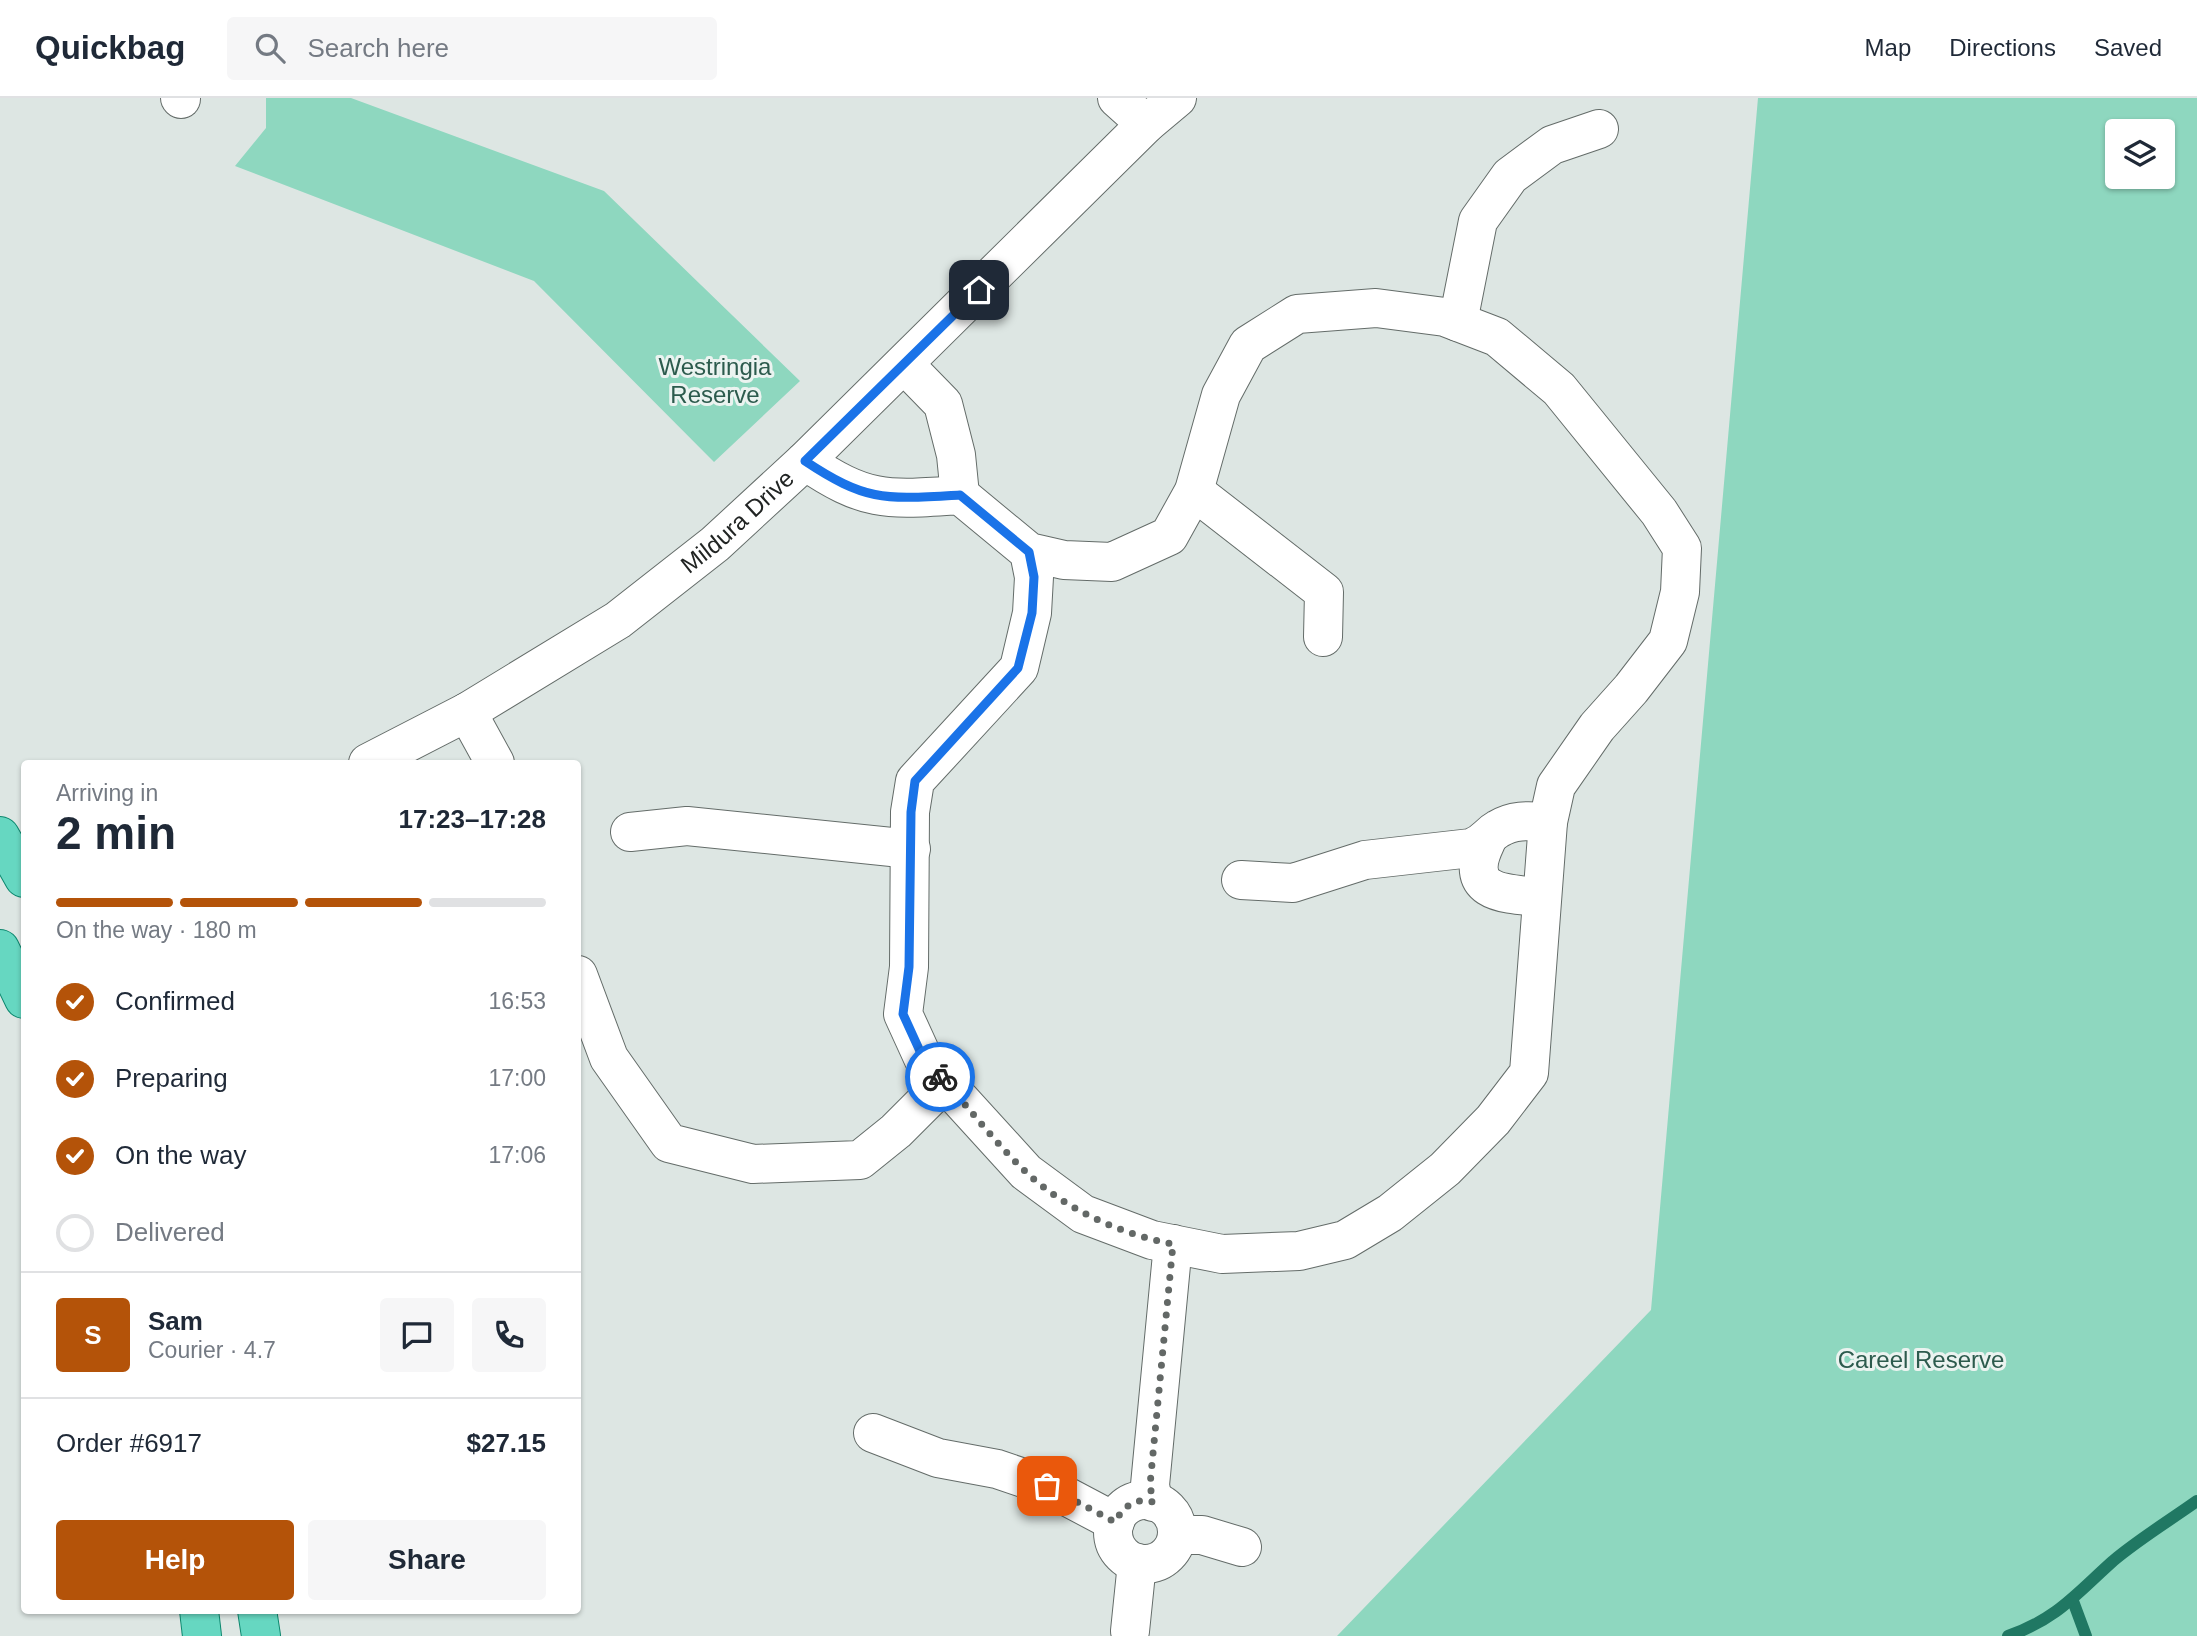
<!DOCTYPE html>
<html lang="en">
<head>
<meta charset="utf-8">
<style>
	:root { --surface:#fff; --page:#f6f6f7; --text:#1f2937; --muted:#747a83; --line:#e0e1e3; --accent:#b45309 }
	body { margin:0; font-family:Helvetica,sans-serif; background:var(--page); color:var(--text); height:100vh; display:flex; flex-direction:column; font-size:26px; white-space:nowrap }
	* { box-sizing:border-box; margin:0 }
	p { font-size:23px; color:var(--muted) }
	.icon { flex:none; width:38px; height:38px; fill:none; stroke:currentColor; stroke-width:2; stroke-linecap:round; stroke-linejoin:round }
	.map { position:relative; flex:1; overflow:hidden }
	.drawer { position:absolute; left:21px; top:662px; width:560px; height:854px; display:flex; flex-direction:column; background:var(--surface); border-radius:7px; box-shadow:0 2px 5px #0004 }
	.drawer>* { flex:none }
	.controls { position:absolute; left:2105px; top:21px; display:grid; gap:14px }
	.controls a { display:grid; place-items:center; width:70px; height:70px; border-radius:7px; background:var(--surface); box-shadow:0 2px 5px #0004; font-size:35px }
	.pin { position:absolute; display:grid; place-items:center; width:60px; height:60px; color:#fff; margin:-30px; border-radius:14px; box-shadow:0 4px 10px #0006 }
	.courier { position:absolute; display:grid; place-items:center; width:70px; height:70px; margin:-35px; border:5px solid #1a73e8; border-radius:50%; background:#fff; color:#222; box-shadow:0 2px 9px #0007 }
	.overview em { font-style:normal; font-weight:700 }
	.overview div { display:flex; flex-direction:column-reverse }
	.overview { display:flex; align-items:center; justify-content:space-between; height:119px; padding:0 35px }
	h1 { font-size:46px; font-weight:700; line-height:52px }
	.bar { display:grid; grid-template-columns:repeat(4,1fr); gap:10px 7px; align-content:center; height:84px; padding:0 35px }
	.bar i { height:9px; border-radius:5px; background:var(--line) }
	.bar .active { background:var(--accent) }
	.bar p { grid-column:span 4 }
	.line { display:flex; align-items:center; gap:18px; padding:0 35px; border-top:2px solid var(--line) }
	.line div { flex:1 }
	.round { display:grid; place-items:center; flex:none; width:74px; height:74px; border-radius:7px; background:var(--page) }
	ol { padding:0 35px; list-style:none }
	li { display:flex; align-items:center; gap:21px; height:77px }
	li p { margin-inline-start:auto }
	li .icon { padding:7px; border-radius:50%; background:var(--accent); color:#fff; stroke-width:4 }
	li:last-child { color:var(--muted) }
	li i { width:38px; height:38px; border:4px solid var(--line); border-radius:50% }
	.button { display:flex; gap:14px; margin-top:auto; padding:14px 35px }
	.button a { flex:1; height:80px; border-radius:7px; background:var(--accent); color:#fff; font-size:28px; font-weight:700; line-height:80px; text-align:center }
	.button a+a { background:var(--page); color:var(--text) }
	header { display:flex; align-items:center; gap:42px; box-sizing:border-box; height:98px; padding:0 35px; background:var(--surface); border-bottom:2px solid var(--line) }
	header strong { font-size:33px }
	nav { display:flex; gap:38px; margin-inline-start:auto; font-size:24px }
	.search { width:490px; height:63px; background:var(--page); display:flex; align-items:center; gap:18px; box-sizing:border-box; padding:0 24px; border-radius:7px; color:var(--muted); font-size:26px }
	.map>svg:first-child { display:block }
</style>
</head>
<body>
<header>
<strong>Quickbag</strong>
<div class="search"><svg class="icon" aria-label="search" viewBox="0 0 24 24"><circle cx="10" cy="10" r="6"/><path d="M15 15l6 6"/></svg>Search here</div>
<nav><a>Map</a><a>Directions</a><a>Saved</a></nav>
</header>
<div class="map">
<svg width="2197" height="1538" viewBox="0 0 2197 1538">
	<rect width="100%" height="100%" fill="#dde6e3"/>
	<g fill="#8ed7bf" fill-rule="evenodd">
		<polygon points="266,0 351,0 604,93 800,283 714,364 534,183 235,68 266,30"/>
		<path d="M1758,0H2197V1538H1337L1651,1212ZM2118,33H2163V79H2118Z"/>
	</g>
	<g fill="none" stroke-linecap="round" stroke-linejoin="round">
		<g stroke="#207863" stroke-width="12">
			<polyline points="2073,1503 2086,1538"/>
			<path d="M2008,1538C2057,1521 2076,1496 2113,1463C2139,1441 2169,1423 2197,1403"/>
		</g>
		<defs>
			<g id="minor">
				<polyline points="180,0 181,1"/>
				<polyline points="1117,0 1146,26"/>
				<polyline points="1458,224 1478,123 1510,78 1552,47 1599,31"/>
				<polyline points="904,266 943,306 956,357 960,397"/>
				<path d="M805,363C867,405 887,402 960,397L1029,454L1064,462L1112,464L1169,438L1194,393L1221,297L1248,247L1297,216L1376,210L1445,219L1497,239L1559,291L1659,414L1682,450L1680,494L1668,543L1631,591L1597,629L1556,688L1548,724L1529,975L1493,1022L1445,1071L1390,1115L1345,1142L1299,1153L1222,1156L1152,1142L1083,1116L1026,1074L924,962L903,916L909,869L910,714L915,683L1019,570L1032,515L1034,479L1029,454"/>
				<polyline points="1194,393 1324,494 1323,539"/>
				<polyline points="467,614 495,665"/>
				<path id="s1" d="M368,665L467,614L618,522L715,446L805,363L1146,26L1177,0"/>
				<polyline points="630,734 687,728 911,751"/>
				<path d="M1486,744C1462,795 1502,796 1541,799"/>
				<path d="M1241,782L1293,785L1365,762L1471,750C1487,744 1487,737 1498,731C1514,721 1530,723 1548,724"/>
				<polyline points="578,877 609,960 669,1045 753,1066 860,1062 896,1033 945,984"/>
				<polyline points="873,1335 938,1360 997,1371 1047,1388 1115,1424"/>
				<circle cx="1145" cy="1434" r="32"/>
				<polyline points="1153,1404 1150,1387 1173,1146"/>
				<polyline points="1178,1437 1202,1437 1242,1449"/>
				<polyline points="1130,1533 1137,1465"/>
			</g>
			<g id="major">
				<polyline points="0,738 24,780"/>
				<polyline points="0,851 24,901"/>
				<polyline points="199,1512 202,1538"/>
				<polyline points="257,1512 261,1538"/>
			</g>
		</defs>
		<use href="#minor" stroke="#646c69" stroke-width="40"/>
		<use href="#major" stroke="#0c876e" stroke-width="40"/>
		<use href="#minor" stroke="#fff" stroke-width="38"/>
		<use href="#major" stroke="#66d7c1" stroke-width="38"/>
	</g>
	<g fill="none" stroke-linecap="round" stroke-linejoin="round">
		<path stroke="#636866" stroke-width="7" stroke-dasharray="0 12.6" d="M940,979C969,1009 995,1045 1026,1074C1065,1111 1120,1136 1173,1146L1150,1387L1153,1404C1135,1399 1123,1409 1115,1424L1047,1388"/>
		<path stroke="#1a73e8" stroke-width="9" d="M940,979L924,962L903,916L909,869L911,714L915,683L1018,570L1032,515L1034,479L1029,454L960,397C887,401 868,405 805,363L979,192"/>
	</g>
	<g text-anchor="middle" stroke-width="6" stroke-linejoin="round" paint-order="stroke">
		<g font-size="24" fill="#2c5b4d" stroke="#ebf3f0">
			<text x="715" y="277">Westringia<tspan x="715" dy="28">Reserve</tspan></text>
			<text x="1921" y="1270">Careel Reserve</text>
		</g>
		<g font-size="24" fill="#212423" stroke="#ebf3f0">
			<text dy="8" stroke="none"><textPath href="#s1" startOffset="443">Mildura Drive</textPath></text>
		</g>
	</g>
</svg>
<div class="controls">
<a><svg class="icon" aria-label="layers" viewBox="0 0 24 24"><path d="M12 4l9 5-9 5-9-5zM3 14l9 5 9-5"/></svg></a>
</div>
<div class="pin" style="left:1047px;top:1388px;background:#ea580c"><svg class="icon" aria-label="bag" viewBox="0 0 24 24"><path d="M5 8h14l-1 12H6zM9 8a3 3 0 0 1 6 0"/></svg></div>
<div class="pin" style="left:979px;top:192px;background:#1f2937"><svg class="icon" aria-label="home" viewBox="0 0 24 24"><path d="M3 11l9-7 9 7M6 9v11h12V9"/></svg></div>
<div class="courier" style="left:940px;top:979px"><svg class="icon" aria-label="bike" viewBox="0 0 24 24"><circle cx="6" cy="16" r="4"/><circle cx="18" cy="16" r="4"/><path d="M6 16l4-8h5l3 8M10 8l3 8H6M13 5h3"/></svg></div>
<section class="drawer">
<div class="overview"><div><h1>2 min</h1><p>Arriving in</p></div><em>17:23–17:28</em></div>
<div class="bar"><i class="active"></i><i class="active"></i><i class="active"></i><i></i><p>On the way · 180 m</p></div>
<ol>
<li><svg class="icon" aria-label="check" viewBox="0 0 24 24"><path d="M5 12l5 5 9-10"/></svg>Confirmed<p>16:53</p></li>
<li><svg class="icon" aria-label="check" viewBox="0 0 24 24"><path d="M5 12l5 5 9-10"/></svg>Preparing<p>17:00</p></li>
<li><svg class="icon" aria-label="check" viewBox="0 0 24 24"><path d="M5 12l5 5 9-10"/></svg>On the way<p>17:06</p></li>
<li><i></i>Delivered</li>
</ol>
<div class="line" style="height:126px"><b class="round" style="background:var(--accent);color:#fff">S</b><div><b>Sam</b><p>Courier · 4.7</p></div><a class="round"><svg class="icon" aria-label="chat" viewBox="0 0 24 24"><path d="M4 5h16v11H9l-5 4z"/></svg></a><a class="round"><svg class="icon" aria-label="phone" viewBox="0 0 24 24"><path d="M5 4h4l2 5-3 2q2 4 5 5l2-3 5 2v4C11 20 4 13 5 4z"/></svg></a></div>
<div class="line" style="height:91px"><div>Order #6917</div><b>$27.15</b></div>
<div class="button"><a>Help</a><a>Share</a></div>
</section>
</div>
</body>
</html>
